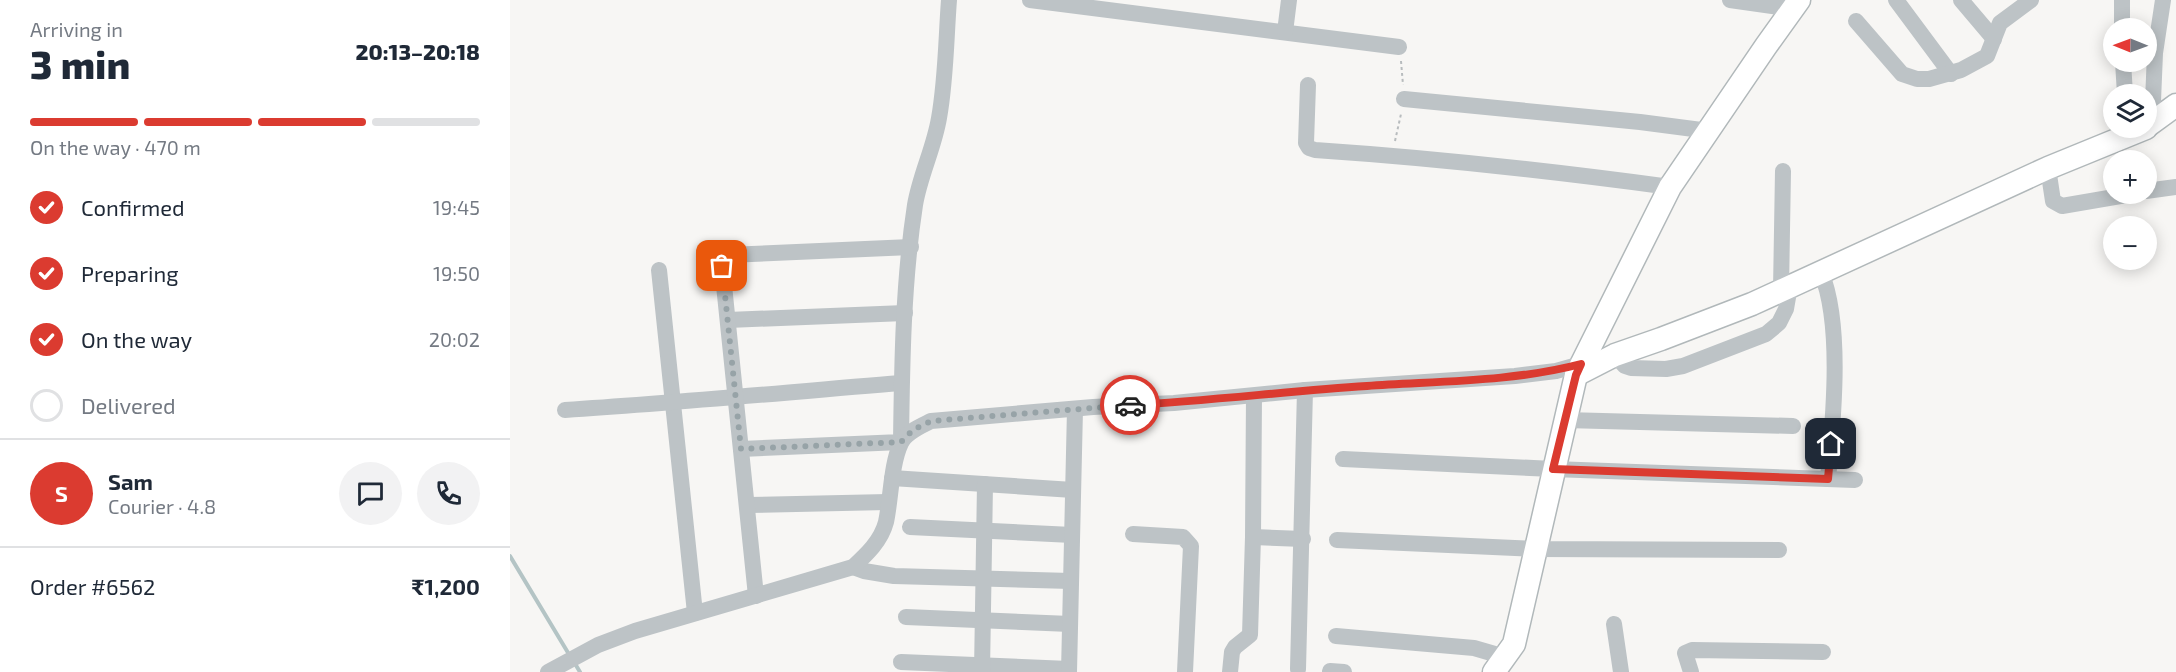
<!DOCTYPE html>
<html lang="en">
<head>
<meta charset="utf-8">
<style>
	:root { --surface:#fff; --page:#f2f2f3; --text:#1f2937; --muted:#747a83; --line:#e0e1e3; --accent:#db3b30 }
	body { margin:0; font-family:"Exo 2",sans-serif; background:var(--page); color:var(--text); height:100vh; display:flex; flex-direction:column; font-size:22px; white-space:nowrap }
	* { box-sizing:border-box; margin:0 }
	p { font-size:20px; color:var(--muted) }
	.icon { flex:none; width:33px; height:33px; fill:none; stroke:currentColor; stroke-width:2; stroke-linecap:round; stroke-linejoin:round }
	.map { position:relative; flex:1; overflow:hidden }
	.drawer { display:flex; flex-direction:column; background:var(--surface); width:510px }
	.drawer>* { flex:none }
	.needle { width:39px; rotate:271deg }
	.fabs { position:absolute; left:1593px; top:18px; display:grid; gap:12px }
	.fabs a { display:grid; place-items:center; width:54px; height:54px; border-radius:50%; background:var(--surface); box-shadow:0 3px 15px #0003; font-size:30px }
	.pin { position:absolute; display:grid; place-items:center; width:51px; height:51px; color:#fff; margin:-26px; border-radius:12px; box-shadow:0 3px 9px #0006 }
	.courier { position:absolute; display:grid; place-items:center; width:60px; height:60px; margin:-30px; border:4px solid #db3b30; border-radius:50%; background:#fff; color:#222; box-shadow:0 2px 8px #0007 }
	.headline em { font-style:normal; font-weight:800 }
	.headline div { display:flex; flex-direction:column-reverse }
	.headline { display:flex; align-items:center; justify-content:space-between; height:102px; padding:0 30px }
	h1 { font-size:39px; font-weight:800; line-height:45px }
	.bar { display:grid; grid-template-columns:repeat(4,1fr); gap:9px 6px; align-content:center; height:72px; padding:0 30px }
	.bar i { height:8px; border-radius:4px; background:var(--line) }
	.bar .on { background:var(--accent) }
	.bar p { grid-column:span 4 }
	.line { display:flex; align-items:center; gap:15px; padding:0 30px; border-top:2px solid var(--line) }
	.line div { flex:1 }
	.round { display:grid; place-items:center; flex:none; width:63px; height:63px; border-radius:32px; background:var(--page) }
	ol { padding:0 30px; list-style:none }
	li { display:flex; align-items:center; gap:18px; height:66px }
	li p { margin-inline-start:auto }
	li .icon { padding:6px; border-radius:50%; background:var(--accent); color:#fff; stroke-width:4 }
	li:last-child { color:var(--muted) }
	li i { width:33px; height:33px; border:3px solid var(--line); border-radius:50% }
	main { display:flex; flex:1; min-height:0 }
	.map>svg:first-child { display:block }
</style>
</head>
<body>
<main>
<section class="drawer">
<div class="headline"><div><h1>3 min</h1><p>Arriving in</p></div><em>20:13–20:18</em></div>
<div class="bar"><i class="on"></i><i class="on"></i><i class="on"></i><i></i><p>On the way · 470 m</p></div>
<ol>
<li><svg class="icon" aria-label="check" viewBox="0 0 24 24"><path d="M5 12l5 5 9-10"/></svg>Confirmed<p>19:45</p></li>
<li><svg class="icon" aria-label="check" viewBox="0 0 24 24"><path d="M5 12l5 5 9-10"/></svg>Preparing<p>19:50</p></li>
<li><svg class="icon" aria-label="check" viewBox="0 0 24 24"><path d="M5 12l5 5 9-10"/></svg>On the way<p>20:02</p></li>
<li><i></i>Delivered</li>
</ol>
<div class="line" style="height:108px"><b class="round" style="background:var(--accent);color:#fff">S</b><div><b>Sam</b><p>Courier · 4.8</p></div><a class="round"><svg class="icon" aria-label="chat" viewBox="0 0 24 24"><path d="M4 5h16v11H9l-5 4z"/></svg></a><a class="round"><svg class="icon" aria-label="phone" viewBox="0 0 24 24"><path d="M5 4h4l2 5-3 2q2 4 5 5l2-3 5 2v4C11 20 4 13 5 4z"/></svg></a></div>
<div class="line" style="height:78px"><div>Order #6562</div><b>₹1,200</b></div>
</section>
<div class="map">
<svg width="1666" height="672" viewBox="0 0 1666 672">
	<rect width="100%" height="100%" fill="#f7f6f4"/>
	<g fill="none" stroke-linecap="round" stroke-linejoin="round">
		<g stroke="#b4c4c5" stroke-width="4">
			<polyline points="0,556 60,656"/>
			<polyline points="64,662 70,672"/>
		</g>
		<defs>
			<g id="major">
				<polyline points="1636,127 1666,105"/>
				<polyline points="1066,375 1105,355 1151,339 1242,304 1538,168 1636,128"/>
				<polyline points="984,672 1004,644 1066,375 1160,187 1256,46 1289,0"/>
			</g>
		</defs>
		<use href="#major" stroke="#b1b8ba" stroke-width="25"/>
		<g stroke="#b8bcbe" stroke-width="2" stroke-dasharray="3 3" stroke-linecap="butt">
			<polyline points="891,61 893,85"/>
			<polyline points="885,141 891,114"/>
		</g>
		<g stroke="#bdc3c6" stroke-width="16">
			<polyline points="520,0 889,47"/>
			<polyline points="1220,0 1283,9"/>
			<polyline points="1386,0 1441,74"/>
			<polyline points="1451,0 1484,39"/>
			<polyline points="1612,0 1612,28"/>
			<polyline points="1346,21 1392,74 1407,79 1419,79 1451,70 1477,56 1490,23 1521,0"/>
			<polyline points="775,32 779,0"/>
			<polyline points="1613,62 1615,94"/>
			<path d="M798,85L796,143L799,148L805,150C924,158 1042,171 1160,187"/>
			<polyline points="894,99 1130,122 1199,131"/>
			<polyline points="1642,125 1645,53 1653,0"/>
			<polyline points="1538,168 1543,201 1552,206 1622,194"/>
			<polyline points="1636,191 1666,187"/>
			<polyline points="149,270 185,613"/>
			<path d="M1311,272C1333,325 1323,421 1318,479"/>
			<polyline points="1271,290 1273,171"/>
			<polyline points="218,320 395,313"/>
			<polyline points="1105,355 1115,366 1121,368 1156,369 1173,366 1256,334 1269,323 1276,309 1280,286"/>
			<path d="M55,410C167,403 279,392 391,383"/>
			<polyline points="1055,420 1283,426"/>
			<path d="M231,449L391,442C392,363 393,283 405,205C410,175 424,148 429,118C436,79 436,39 439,0"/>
			<polyline points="833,459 1043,469 1345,480"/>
			<polyline points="382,478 563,490"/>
			<polyline points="237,505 378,502"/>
			<polyline points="400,527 562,535"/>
			<polyline points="623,534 673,537 681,546 675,672"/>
			<polyline points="743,537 793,539"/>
			<polyline points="827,540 1025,549 1269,550"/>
			<polyline points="343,567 354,571 384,576 561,581"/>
			<polyline points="246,596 212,266 217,255 401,247"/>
			<polyline points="396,617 560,624"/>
			<polyline points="1104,624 1111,672"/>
			<polyline points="826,636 964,648 995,657"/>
			<polyline points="391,662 559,669"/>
			<polyline points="788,669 795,390"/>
			<polyline points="820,671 834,672"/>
			<path d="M38,672L88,645L125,631L343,567C357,554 371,541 376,522C381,499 381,464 391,443C396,432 411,426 421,421L583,407L664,403L795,390L1005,376L1046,371L1071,364"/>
			<polyline points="472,672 475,484"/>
			<polyline points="559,672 565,409"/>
			<polyline points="720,672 722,652 725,647 740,635 743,537 744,396"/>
			<polyline points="1181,672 1175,653 1182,650 1313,652"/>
		</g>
		<use href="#major" stroke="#fff" stroke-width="22"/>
	</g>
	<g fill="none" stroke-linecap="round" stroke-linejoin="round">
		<polyline stroke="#97a3a7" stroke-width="6" stroke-dasharray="0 10.8" points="212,266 231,449 391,442 403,430 421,421 620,405"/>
		<path stroke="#db3b30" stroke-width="8" d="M620,405C699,401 778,391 857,386C928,381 1002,382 1071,364L1066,375L1043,469L1318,479L1321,444"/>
	</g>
</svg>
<div class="fabs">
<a><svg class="needle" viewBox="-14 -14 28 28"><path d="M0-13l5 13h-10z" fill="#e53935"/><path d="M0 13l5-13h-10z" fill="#747a83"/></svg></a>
<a><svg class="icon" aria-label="layers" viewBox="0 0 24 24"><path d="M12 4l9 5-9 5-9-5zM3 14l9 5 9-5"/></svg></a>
<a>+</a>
<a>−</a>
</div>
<div class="pin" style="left:212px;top:266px;background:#ea580c"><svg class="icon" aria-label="bag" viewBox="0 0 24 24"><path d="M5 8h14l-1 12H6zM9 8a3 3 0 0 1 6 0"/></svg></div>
<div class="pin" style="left:1321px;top:444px;background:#1f2937"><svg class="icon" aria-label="home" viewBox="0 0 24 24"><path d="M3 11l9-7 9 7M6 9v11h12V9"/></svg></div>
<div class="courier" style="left:620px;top:405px"><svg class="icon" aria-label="car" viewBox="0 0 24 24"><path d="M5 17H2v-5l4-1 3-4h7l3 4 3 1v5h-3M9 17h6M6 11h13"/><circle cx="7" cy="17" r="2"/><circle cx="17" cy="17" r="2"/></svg></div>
</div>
</main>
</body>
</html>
